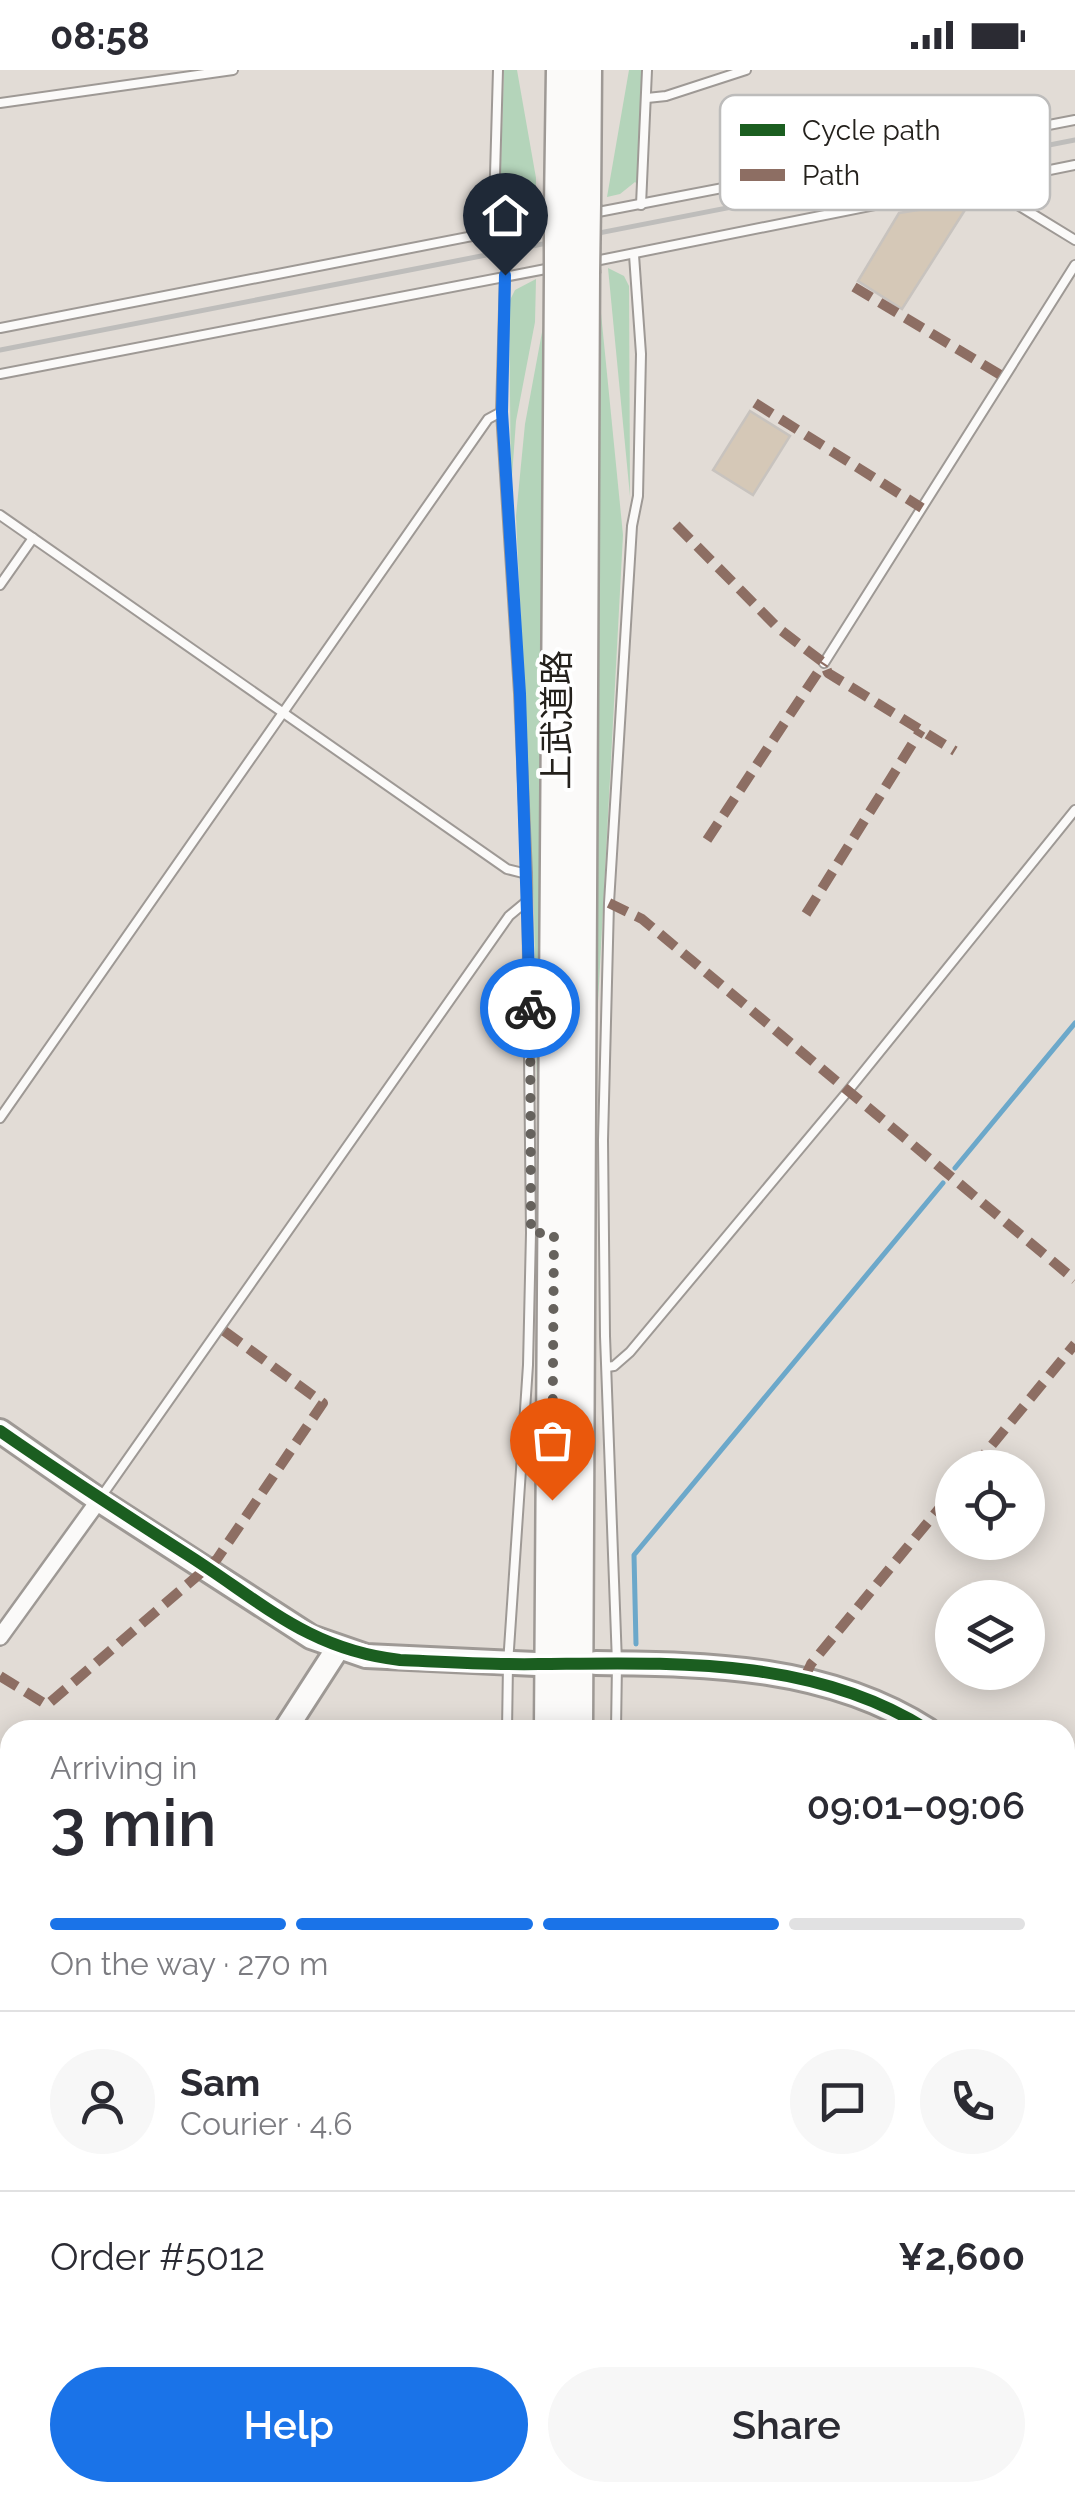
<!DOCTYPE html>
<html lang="en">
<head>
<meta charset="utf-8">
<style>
	:root { --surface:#fff; --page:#f7f7f7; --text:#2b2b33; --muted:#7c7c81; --line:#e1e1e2; --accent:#1a73e8 }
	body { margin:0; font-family:Raleway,"Noto Sans JP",sans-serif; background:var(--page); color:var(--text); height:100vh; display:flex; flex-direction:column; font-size:38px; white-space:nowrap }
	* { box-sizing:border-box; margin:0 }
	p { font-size:32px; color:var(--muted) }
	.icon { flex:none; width:55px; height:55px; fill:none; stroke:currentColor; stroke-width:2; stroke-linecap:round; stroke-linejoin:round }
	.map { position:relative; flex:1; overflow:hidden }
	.panel { position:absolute; left:0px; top:1650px; width:1075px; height:782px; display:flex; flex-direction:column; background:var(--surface); border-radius:30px 30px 0 0; box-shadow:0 5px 25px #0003 }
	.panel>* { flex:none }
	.fabs { position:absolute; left:935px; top:1380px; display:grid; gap:20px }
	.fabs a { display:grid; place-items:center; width:110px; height:110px; border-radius:50%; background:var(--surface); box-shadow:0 5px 25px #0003; font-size:50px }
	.pin { position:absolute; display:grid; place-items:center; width:85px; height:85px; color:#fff; margin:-102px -42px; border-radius:50% 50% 50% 0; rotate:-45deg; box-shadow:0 0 10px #0007 }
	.pin .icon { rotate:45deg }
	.courier { position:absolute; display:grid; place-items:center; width:100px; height:100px; margin:-50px; border:8px solid #1a73e8; border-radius:50%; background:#fff; color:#222; box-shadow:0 2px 12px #0007 }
	.headline em { font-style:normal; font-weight:600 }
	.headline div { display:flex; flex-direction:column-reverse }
	.headline { display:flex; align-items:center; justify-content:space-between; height:170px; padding:0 50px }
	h1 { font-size:65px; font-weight:600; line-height:75px }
	.bar { display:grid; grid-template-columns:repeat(4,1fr); gap:15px 10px; align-content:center; height:120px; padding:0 50px }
	.bar i { height:12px; border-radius:8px; background:var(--line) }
	.bar .active { background:var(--accent) }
	.bar p { grid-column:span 4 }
	.line { display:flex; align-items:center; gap:25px; padding:0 50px; border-top:2px solid var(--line) }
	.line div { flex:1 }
	.round { display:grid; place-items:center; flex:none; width:105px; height:105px; border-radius:52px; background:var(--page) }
	.cta { display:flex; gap:20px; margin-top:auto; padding:20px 50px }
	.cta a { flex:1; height:115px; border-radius:60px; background:var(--accent); color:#fff; font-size:40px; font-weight:600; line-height:115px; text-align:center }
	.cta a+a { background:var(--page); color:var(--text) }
	.status { display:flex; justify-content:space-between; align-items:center; height:70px; padding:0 50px; background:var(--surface); direction:ltr }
	.status svg { height:28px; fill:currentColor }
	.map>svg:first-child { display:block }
</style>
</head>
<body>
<div class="status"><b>08:58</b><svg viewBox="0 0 49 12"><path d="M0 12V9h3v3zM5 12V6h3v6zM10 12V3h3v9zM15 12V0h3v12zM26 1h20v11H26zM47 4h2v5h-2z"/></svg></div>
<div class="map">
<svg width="1075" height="2431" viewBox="0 0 1075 2431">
	<rect width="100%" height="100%" fill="#e2dcd6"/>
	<polygon fill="#d9cfc2" points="1075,1828 1075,2431 649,2431 649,2422 1065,2422 1065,1841"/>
	<g fill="#b4d4ba">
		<polygon points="504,0 517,0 536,108 536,140 517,140 508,124 500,123"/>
		<polygon points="629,0 641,0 641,102 638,115 635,112 620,124 607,127"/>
		<polygon points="608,198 624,206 629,216 630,426"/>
		<polygon points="536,209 535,252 516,351 511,420 509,232 515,220"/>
		<polygon points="600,233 623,465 592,1045"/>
		<polygon points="545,246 540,1022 537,1022 534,840 516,446 525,354"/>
	</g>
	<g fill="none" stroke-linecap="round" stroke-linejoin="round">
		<g stroke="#6ca8ca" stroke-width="5">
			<polyline points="955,1098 1075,953"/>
			<polyline points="636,1574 634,1485 943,1113"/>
		</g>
	</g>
	<g fill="#d5c8b7" stroke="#c8c3be" stroke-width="2.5">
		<polygon points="970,132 902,239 858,211 899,143"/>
		<polygon points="750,341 790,366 753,425 713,400"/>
	</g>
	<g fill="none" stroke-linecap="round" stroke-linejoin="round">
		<defs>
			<g id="lane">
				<polyline points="498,0 494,140 498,161"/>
				<polyline points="647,28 666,26 746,0"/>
				<polyline points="0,33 233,0"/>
				<polyline points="1008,129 1075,170"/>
				<polyline points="641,135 647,0"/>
				<polyline points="593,143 1075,50"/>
				<polyline points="590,192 1075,95"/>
				<polyline points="505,205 501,342 519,623 527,804 531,1163 528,1295 508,1594 507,1660"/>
				<polyline points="0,258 555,150"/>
				<polyline points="0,304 551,198"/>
				<polyline points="0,445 507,799 527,804"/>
				<polyline points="0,515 33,468"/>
				<polyline points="824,593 1075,195"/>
				<polyline points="0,1048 488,349 501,342"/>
				<polyline points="607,1297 614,1296 630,1282 848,1021 1075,740"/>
				<polyline points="101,1427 509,846 527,831"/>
				<polyline points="616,1660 617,1593 605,1266 603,1070 609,833 632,456 638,426 641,284 634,185"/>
				<polyline points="1065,1734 1075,1722"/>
				<polyline points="0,2046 10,2054"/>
				<polyline points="23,2422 29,2431"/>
				<polyline points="301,2422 308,2431"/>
				<polyline points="154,2431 157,2422"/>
			</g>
			<g id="street">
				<polyline points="0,1567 99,1430"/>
				<polyline points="385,2422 391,2431"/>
				<polyline points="482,2431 483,2422"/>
			</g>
			<g id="secondary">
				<polyline points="0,1361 99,1430 311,1567 366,1586 536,1594"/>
				<path d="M596,1593C710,1594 828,1596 928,1660"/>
				<polyline points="285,1660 338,1578"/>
				<polyline points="1065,1762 1075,1770"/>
				<polyline points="1065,1810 1075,1797"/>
				<polyline points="0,1985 10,1975"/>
				<polyline points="632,2431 632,2422"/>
			</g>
			<g id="highway">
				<polyline points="585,134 586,0"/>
				<polyline points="560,137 562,0"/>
				<polyline points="550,1660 560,206"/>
				<polyline points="577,1660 584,203"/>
				<polyline points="596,2422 596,2431"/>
				<polyline points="517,2431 517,2422"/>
				<polyline points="542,2431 542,2422"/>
				<polyline points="567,2431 568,2422"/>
			</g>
		</defs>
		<use href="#lane" stroke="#9e9995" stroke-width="12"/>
		<use href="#street" stroke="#9e9995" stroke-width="20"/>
		<use href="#secondary" stroke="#9e9995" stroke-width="28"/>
		<use href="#highway" stroke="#9e9995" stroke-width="35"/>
		<g stroke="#c0beba" stroke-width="4" stroke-dasharray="5 8" stroke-linecap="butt">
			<polyline points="1065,1856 1075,1864"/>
			<polyline points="864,2422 868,2431"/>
			<polyline points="887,2431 892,2422"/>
		</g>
		<use href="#lane" stroke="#fbfaf9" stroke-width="8"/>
		<use href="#street" stroke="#fbfaf9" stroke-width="15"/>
		<use href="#secondary" stroke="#fbfaf9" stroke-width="22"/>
		<use href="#highway" stroke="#fbfaf9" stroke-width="30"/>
		<polyline stroke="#bebdbb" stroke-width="5" points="0,280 1075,70"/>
		<defs>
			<g id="highway-bridge">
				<polyline points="584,203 585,134"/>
				<polyline points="560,206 560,137"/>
			</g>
		</defs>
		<use href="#highway-bridge" stroke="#9e9995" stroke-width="35" stroke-linecap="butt"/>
		<use href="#highway-bridge" stroke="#fbfaf9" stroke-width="30"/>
		<g stroke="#8d6e63" stroke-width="10" stroke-dasharray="20 10" stroke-linecap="butt">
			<polyline points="854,217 1004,307"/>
			<polyline points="755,333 922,438"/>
			<polyline points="676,455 778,558 824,593 828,603 955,681"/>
			<polyline points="707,770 824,593"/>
			<polyline points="609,833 642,849 1075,1210"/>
			<polyline points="806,844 921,660"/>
			<polyline points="973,1398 1075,1274"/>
			<polyline points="0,1606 47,1635 217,1489 323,1333 220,1258"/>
			<polyline points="804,1609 811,1594 952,1423"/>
			<polyline points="0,2389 10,2377"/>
		</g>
		<defs>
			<path id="cycleway" d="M0,1361C63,1405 127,1446 191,1487C264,1534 310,1580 400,1590C446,1592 493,1595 539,1594C671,1593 812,1586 928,1660"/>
		</defs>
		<use href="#cycleway" stroke="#fff" stroke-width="19"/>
		<use href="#cycleway" stroke="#1b5e20" stroke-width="12"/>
	</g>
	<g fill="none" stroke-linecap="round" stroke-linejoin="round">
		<polyline stroke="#66625d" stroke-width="10" stroke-dasharray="0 18" points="530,938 531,1163 554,1163 552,1430"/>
		<polyline stroke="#1a73e8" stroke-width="12" points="505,205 502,342 520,624 530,938"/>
	</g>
	<g text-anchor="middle" stroke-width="8" stroke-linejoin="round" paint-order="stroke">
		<g font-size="35" fill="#24211c" stroke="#fff">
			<text transform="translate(557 650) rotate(-90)" y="12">上武道路</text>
		</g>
	</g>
	<rect x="720" y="25" width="330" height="115" rx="15" fill="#fff" stroke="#bdbcbb" stroke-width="2.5"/>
	<rect x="740" y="54" width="45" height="12" fill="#1b5e20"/>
	<rect x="740" y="99" width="45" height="12" fill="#8d6e63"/>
	<g font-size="28" fill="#24211c">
		<text x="802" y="70">Cycle path</text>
		<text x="802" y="115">Path</text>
	</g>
</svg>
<div class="fabs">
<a><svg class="icon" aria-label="locate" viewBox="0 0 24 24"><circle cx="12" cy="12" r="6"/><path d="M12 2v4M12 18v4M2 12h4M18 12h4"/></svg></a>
<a><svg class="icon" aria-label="layers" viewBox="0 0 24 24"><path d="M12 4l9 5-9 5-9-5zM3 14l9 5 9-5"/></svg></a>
</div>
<div class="pin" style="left:552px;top:1430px;background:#ea580c"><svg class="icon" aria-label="bag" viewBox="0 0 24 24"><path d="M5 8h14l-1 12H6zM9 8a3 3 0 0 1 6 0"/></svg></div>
<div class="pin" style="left:505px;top:205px;background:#1f2937"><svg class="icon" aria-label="home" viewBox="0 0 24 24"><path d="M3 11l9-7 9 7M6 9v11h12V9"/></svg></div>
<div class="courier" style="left:530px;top:938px"><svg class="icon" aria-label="bike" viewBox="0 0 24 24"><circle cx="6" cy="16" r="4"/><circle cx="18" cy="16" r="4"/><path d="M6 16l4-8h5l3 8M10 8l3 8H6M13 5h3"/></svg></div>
<section class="panel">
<div class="headline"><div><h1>3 min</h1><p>Arriving in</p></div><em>09:01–09:06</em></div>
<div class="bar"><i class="active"></i><i class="active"></i><i class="active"></i><i></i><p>On the way · 270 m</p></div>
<div class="line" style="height:180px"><a class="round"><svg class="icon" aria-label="person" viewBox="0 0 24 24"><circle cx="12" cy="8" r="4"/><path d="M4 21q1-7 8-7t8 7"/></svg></a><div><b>Sam</b><p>Courier · 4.6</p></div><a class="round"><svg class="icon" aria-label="chat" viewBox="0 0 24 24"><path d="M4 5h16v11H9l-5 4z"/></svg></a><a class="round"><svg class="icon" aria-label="phone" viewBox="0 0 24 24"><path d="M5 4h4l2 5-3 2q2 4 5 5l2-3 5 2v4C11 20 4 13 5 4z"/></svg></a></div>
<div class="line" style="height:130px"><div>Order #5012</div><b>¥2,600</b></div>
<div class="cta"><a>Help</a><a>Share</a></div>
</section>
</div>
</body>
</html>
